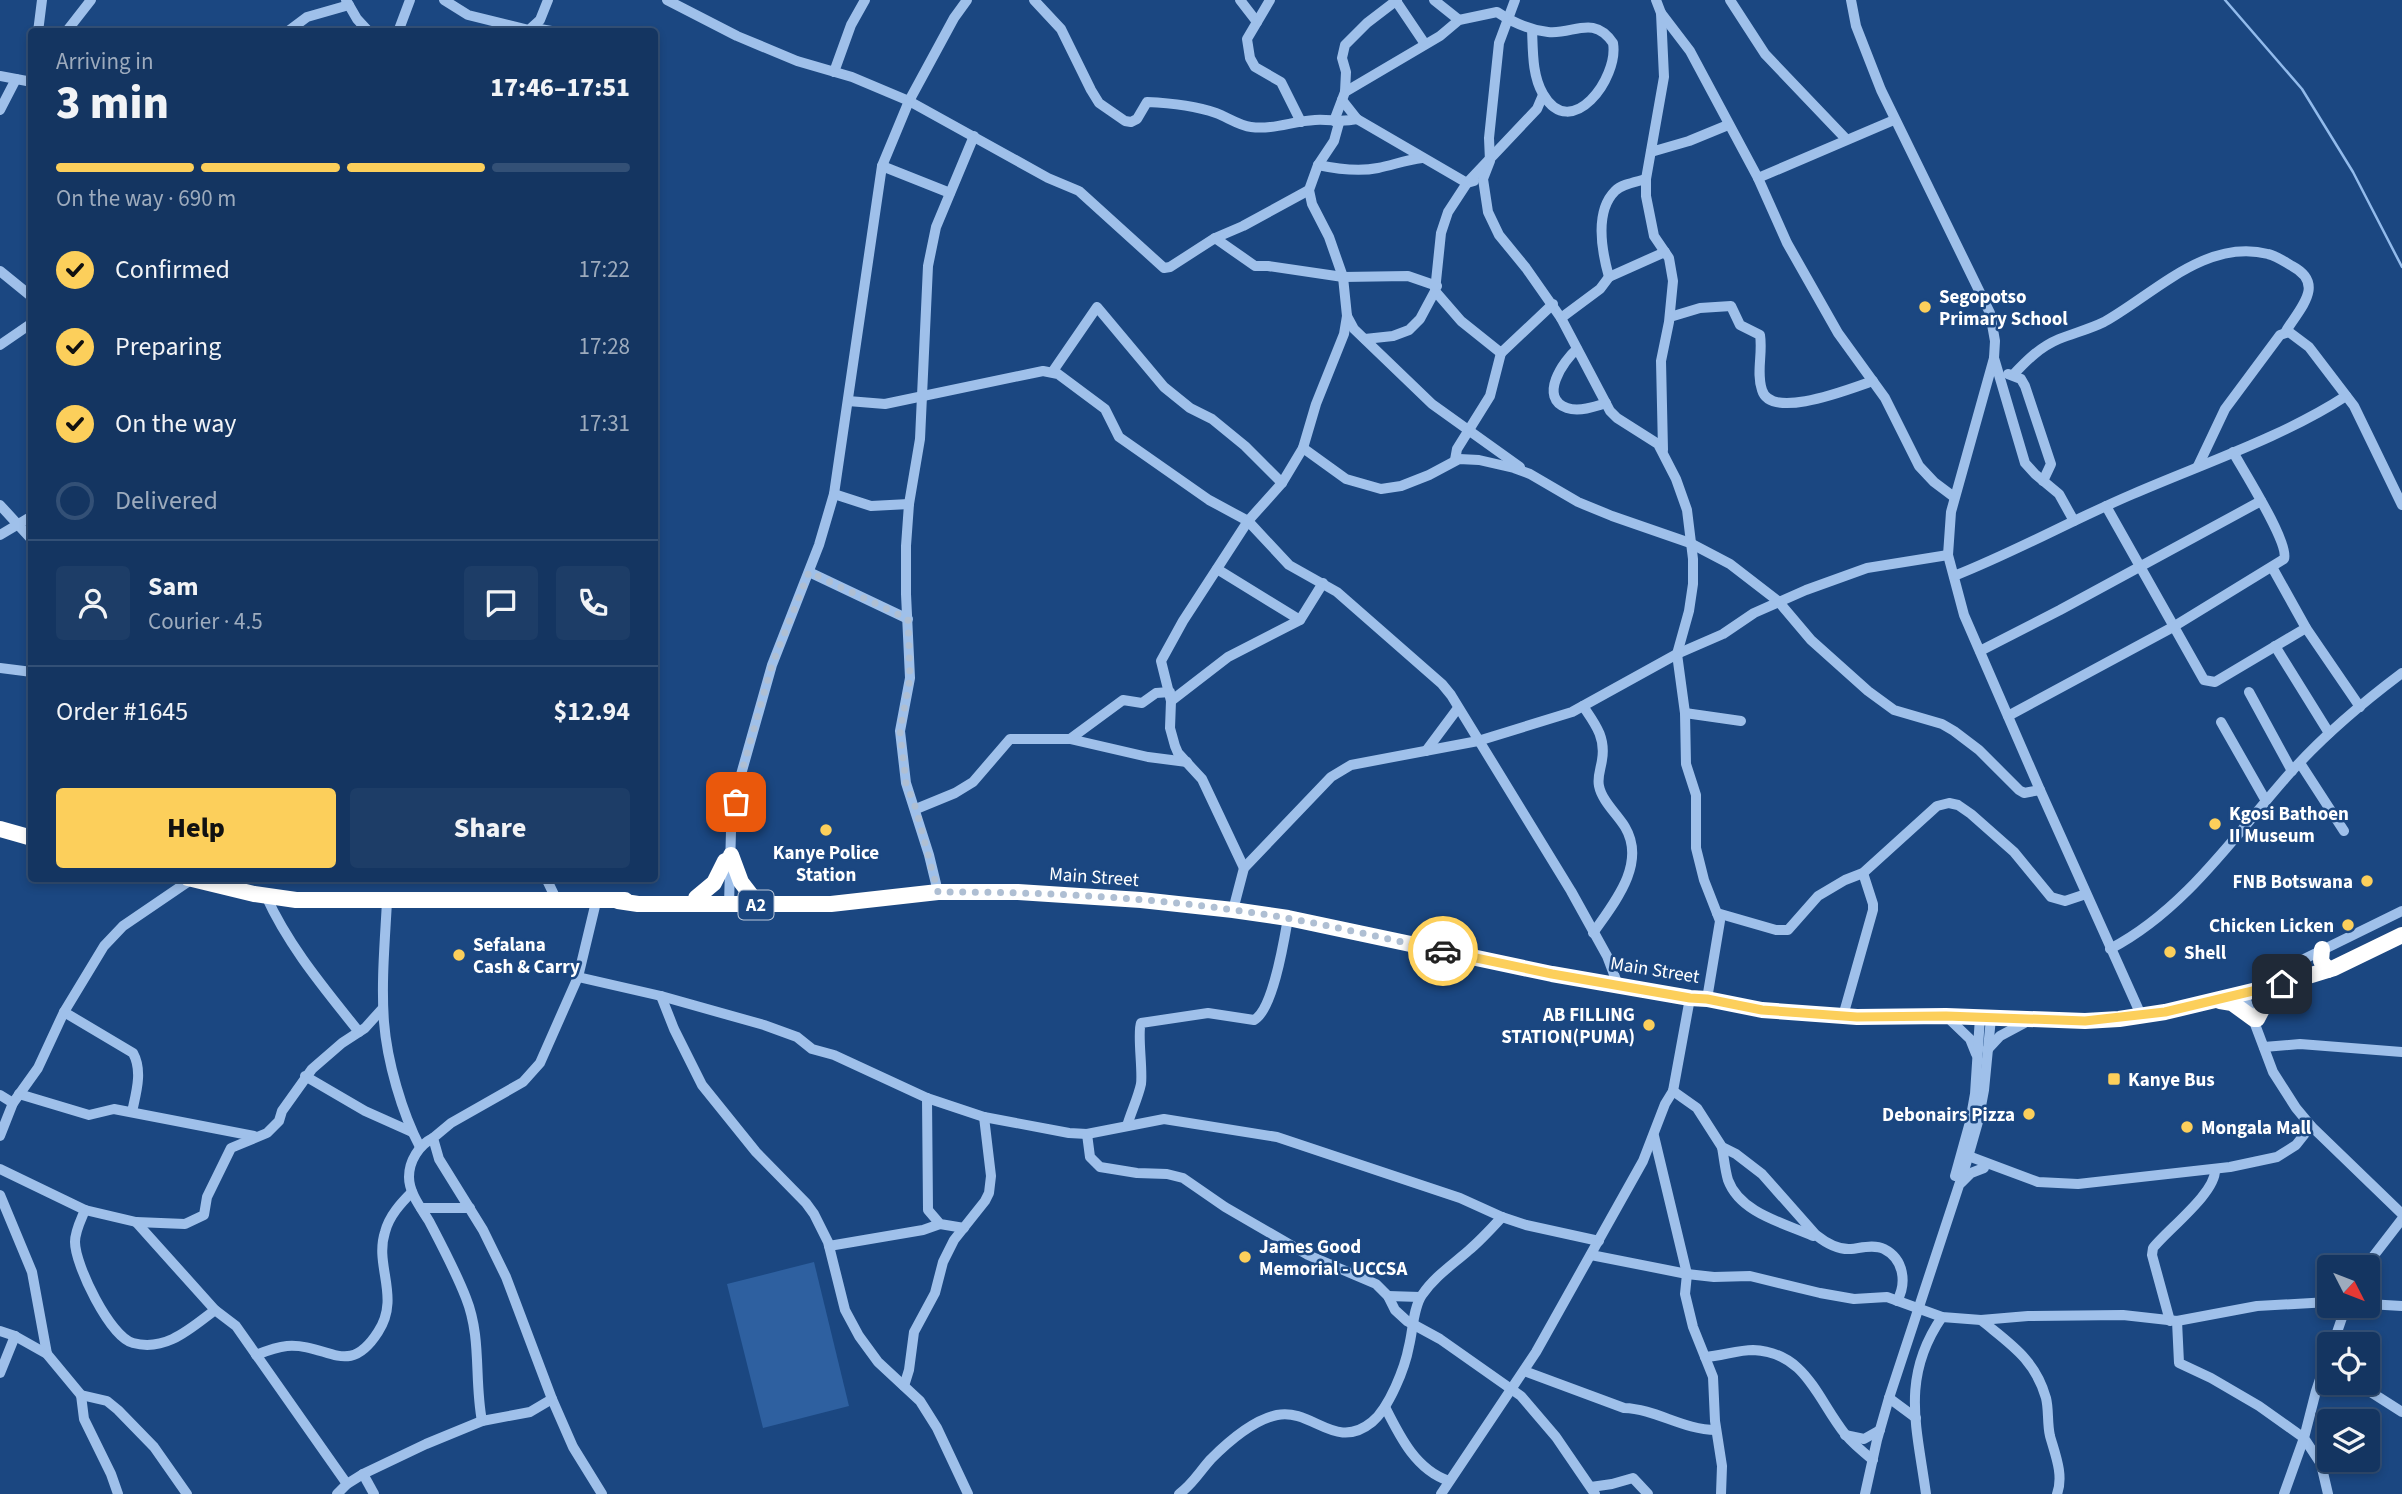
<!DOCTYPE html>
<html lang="en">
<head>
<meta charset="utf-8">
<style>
	:root { --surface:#143561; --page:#1d3d67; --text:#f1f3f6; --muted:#9dabbd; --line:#335076; --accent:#fccf5b }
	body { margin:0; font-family:"Source Sans 3",sans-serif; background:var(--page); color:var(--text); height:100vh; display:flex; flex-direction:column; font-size:26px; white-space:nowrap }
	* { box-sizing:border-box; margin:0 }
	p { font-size:23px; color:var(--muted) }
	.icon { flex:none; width:38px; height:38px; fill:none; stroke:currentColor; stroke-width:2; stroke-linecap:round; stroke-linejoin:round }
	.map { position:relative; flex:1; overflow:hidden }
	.sheet { position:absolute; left:28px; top:28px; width:630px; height:854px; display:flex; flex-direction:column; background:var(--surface); border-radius:7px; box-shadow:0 4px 10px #0003,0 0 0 2px var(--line) }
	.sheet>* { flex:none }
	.needle { width:46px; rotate:132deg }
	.controls { position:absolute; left:2317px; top:1255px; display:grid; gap:14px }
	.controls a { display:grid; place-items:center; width:63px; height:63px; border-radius:7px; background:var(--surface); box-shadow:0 4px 10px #0003,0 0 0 2px var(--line); font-size:35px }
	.pin { position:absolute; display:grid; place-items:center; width:60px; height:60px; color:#fff; margin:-30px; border-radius:14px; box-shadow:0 4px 10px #0006 }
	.courier { position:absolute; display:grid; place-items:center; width:70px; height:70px; margin:-35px; border:5px solid #fccf5b; border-radius:50%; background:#fff; color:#222; box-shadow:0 2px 9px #0007 }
	.headline em { font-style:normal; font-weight:800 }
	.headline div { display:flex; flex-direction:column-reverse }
	.headline { display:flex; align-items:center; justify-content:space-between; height:119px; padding:0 28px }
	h1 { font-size:46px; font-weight:800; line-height:52px }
	.bar { display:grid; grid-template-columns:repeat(4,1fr); gap:10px 7px; align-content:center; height:84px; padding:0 28px }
	.bar i { height:9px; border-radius:5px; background:var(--line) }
	.bar .current { background:var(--accent) }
	.bar p { grid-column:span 4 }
	.line { display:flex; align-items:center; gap:18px; padding:0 28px; border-top:2px solid var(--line) }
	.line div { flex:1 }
	.round { display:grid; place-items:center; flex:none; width:74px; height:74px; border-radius:7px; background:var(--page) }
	ol { padding:0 28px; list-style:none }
	li { display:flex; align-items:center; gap:21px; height:77px }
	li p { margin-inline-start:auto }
	li .icon { padding:7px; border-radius:50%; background:var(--accent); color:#111; stroke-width:4 }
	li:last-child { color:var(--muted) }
	li i { width:38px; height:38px; border:4px solid var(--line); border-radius:50% }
	.button { display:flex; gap:14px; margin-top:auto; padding:14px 28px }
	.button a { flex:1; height:80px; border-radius:7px; background:var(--accent); color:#111; font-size:28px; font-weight:800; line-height:80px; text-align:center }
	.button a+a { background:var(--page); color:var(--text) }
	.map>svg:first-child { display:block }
</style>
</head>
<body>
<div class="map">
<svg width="2402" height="1494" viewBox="0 0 2402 1494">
	<rect width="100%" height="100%" fill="#1b4781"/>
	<polygon fill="#2e60a0" points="814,1262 849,1406 763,1428 727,1284"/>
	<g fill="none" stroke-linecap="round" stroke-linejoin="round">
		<polyline stroke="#92bbec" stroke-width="2.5" points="2225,0 2302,89 2353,172 2402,267"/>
		<g stroke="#9fc0ea" stroke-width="10">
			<polyline points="346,0 357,19 369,32"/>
			<polyline points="444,0 468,15 529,30 540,20 548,0"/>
			<polyline points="667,0 737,36 797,61 852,77 909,101 1048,178 1079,191 1164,268 1170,267 1215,238 1255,266 1268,266 1343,277 1408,276 1437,286"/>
			<path d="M1034,0L1061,29L1091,90L1099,103L1125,121L1131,122L1137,119L1147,102C1171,103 1193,105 1216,113C1227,117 1240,126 1251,127C1273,130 1293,121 1315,120C1332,119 1339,123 1357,119"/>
			<polyline points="1240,0 1257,22"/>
			<polyline points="1270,0 1247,39 1250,58 1255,67 1281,82 1301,122"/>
			<polyline points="1434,0 1459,20"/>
			<polyline points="1515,0 1499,43 1489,138 1490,161 1483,179 1488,212 1499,235 1526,268 1561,318 1610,411 1617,418 1658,444 1676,479 1687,510 1693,559 1693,584 1689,611 1677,654 1685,713 1686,764 1696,795 1696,848 1704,880 1720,921 1707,999"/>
			<polyline points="1656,0 1661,13 1664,77 1646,179 1646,196 1654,236 1669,258 1673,281 1669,322 1661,361 1663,450"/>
			<polyline points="1730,0 1765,54 1846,139"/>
			<polyline points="1851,0 1856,26 1881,90 1990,313 1995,341 1994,358 1951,512 1948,555 1964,615 2040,790 2141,1015"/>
			<polyline points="1396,1 1425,44"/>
			<polyline points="1661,13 1690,51 1758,178 1787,243 1838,333 1885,398 1919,466 1934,482 1954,497"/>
			<polyline points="534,28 557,32"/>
			<polyline points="38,32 42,0"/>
			<polyline points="66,32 91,0"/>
			<polyline points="287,32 307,17 349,5"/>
			<polyline points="398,32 410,0"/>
			<polyline points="834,72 851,25 865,0"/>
			<polyline points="0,76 32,82"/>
			<polyline points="1345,92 1346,72 1342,58 1345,45 1367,23 1397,0"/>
			<polyline points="1342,100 1357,119 1467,183 1474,181"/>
			<polyline points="0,110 16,79"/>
			<path d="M1334,121L1345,92L1440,36L1459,20L1497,12C1512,22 1530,30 1548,32C1573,35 1593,14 1613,43C1619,78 1571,143 1543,94C1532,75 1533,51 1532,29"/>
			<polyline points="1339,123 1334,141 1318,165 1309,190 1312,204 1329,237 1343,277 1347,316 1354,329 1432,404 1520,467"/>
			<polyline points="1651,152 1689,141 1728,125"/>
			<path d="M1318,165C1337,169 1358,172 1378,168C1393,165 1406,160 1422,158"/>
			<polyline points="882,166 950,193"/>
			<polyline points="1758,178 1894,120"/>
			<polyline points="1215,238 1243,226 1309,190"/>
			<polyline points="0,271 32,297"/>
			<path d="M1609,277C1602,252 1594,212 1615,191C1622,184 1636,182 1646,179"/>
			<polyline points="1435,291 1461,321 1501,353 1553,304"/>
			<path d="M1670,317L1700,308L1731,306L1740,325L1760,335C1763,353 1756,373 1762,390C1771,421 1852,388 1873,381"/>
			<polyline points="1561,318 1600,289 1609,277 1665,252"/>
			<polyline points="1365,339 1393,336 1409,330 1420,319 1435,291 1441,233 1448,212 1467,183 1537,109 1543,95"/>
			<polyline points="0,345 32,323"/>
			<path d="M1577,349C1563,361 1538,398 1567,408C1579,412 1594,407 1606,403"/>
			<polyline points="1994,358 2025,463 2035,474 2059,494 2074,521"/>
			<polyline points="1053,371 1097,307 1164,387 1190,408 1212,419 1245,446 1282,483"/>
			<polyline points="2008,374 2021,379 2025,386 2051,464 2043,481"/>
			<path d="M2013,375C2027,360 2040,347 2059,339C2074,333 2090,329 2104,322C2154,294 2206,238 2268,254C2277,256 2285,262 2292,266C2326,284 2300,308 2286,331"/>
			<polyline points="848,401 885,404 1043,371 1058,374 1105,409 1119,437 1209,500 1248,521 1289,565 1337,592 1442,684 1451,695 1571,891 1607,956 1618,985"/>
			<polyline points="1303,448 1346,479 1381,489 1401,486 1429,475 1459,459 1479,460 1514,468 1530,474 1578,502 1612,516 1690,543 1730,564 1778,601 1811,640 1868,691 1894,710 1942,724 1954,731 1979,750 2019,790 2024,793 2040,790"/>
			<polyline points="1455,460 1457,449 1490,396 1501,353"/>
			<polyline points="2198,466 2225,409 2280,335 2289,332 2309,347 2354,406 2402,505"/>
			<polyline points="834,494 871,506 909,504"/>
			<polyline points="0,505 32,540"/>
			<polyline points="2106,506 2204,680 2215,682 2306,628"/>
			<polyline points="0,535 32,516"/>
			<polyline points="2272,567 2306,628 2360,707"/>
			<polyline points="1217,569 1300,620"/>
			<polyline points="809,572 908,619"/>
			<path d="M1954,576C2015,552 2072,520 2133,494C2202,464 2283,437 2346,396"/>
			<polyline points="2275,646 2329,733"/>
			<polyline points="1980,651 2060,610 2261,501"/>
			<polyline points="0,668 32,672"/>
			<polyline points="2249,692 2292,771"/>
			<polyline points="1171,701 1228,657 1300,620 1323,583"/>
			<path d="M1583,706C1595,724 1606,737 1602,760C1601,768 1597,777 1599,786C1602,801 1617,814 1625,827C1647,864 1614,903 1593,933"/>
			<polyline points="1685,713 1741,721"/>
			<path d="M2008,716L2173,627L2284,559C2290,544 2243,470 2233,452"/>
			<polyline points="2221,722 2266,801"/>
			<polyline points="1070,739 1123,700 1142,703 1156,693 1170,692"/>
			<polyline points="1426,751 1458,708"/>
			<polyline points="2300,763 2344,831"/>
			<polyline points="916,809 955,793 973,782 1010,739 1070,739 1148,757 1187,762"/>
			<polyline points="1244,868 1202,779 1178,753 1175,746 1170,728 1171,701 1161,661 1183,621 1248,521 1282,483 1303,448 1316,404 1344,334 1347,316"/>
			<polyline points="546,878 557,901"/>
			<polyline points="938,892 929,855 906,783 900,731 910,678 906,594 906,546 909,504 920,439 928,266 936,227 974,136"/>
			<path d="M266,896C289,947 325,989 359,1032"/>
			<path d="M387,901C385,941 381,982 384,1022C387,1061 402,1113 420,1147"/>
			<polyline points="596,902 578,977 540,1063 523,1082 451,1123 433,1138 439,1159 483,1230 506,1277 552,1399 573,1447 602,1494"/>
			<polyline points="729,905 731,831 740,778 772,665 819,545 834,494 882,166 909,101 954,18 967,0"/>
			<polyline points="1233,910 1244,868 1331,777 1351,765 1478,741 1572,712 1677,654 1723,634 1754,613 1806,590 1867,568 1948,555"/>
			<polyline points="1717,913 1776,930 1788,930 1818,896 1845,880 1863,873 1937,806 1949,803 1958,805 1971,814 2014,852 2051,897 2065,901 2086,894"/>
			<path d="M2110,949C2185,910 2235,835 2290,773C2323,736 2362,703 2402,673"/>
			<polyline points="578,977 661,996 764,1025 797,1037 812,1049 834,1055 927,1098 984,1117 1069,1133 1087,1134 1164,1119 1277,1137 1460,1198 1502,1217 1526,1225 1599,1241"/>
			<polyline points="2282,984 2298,962 2402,911"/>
			<polyline points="2244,995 2273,1072 2296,1108 2311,1126 2402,1214"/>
			<polyline points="661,996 674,1029 702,1085 756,1152 806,1203 814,1214 828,1242 845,1310 859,1336 878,1362 920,1401 937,1428 968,1494"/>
			<path d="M64,1012L133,1053C143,1071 136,1093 132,1112"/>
			<polyline points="1843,1016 1873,910 1873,904 1863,873"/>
			<polyline points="1946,1016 1970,1039 1976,1054"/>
			<polyline points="2264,1047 2300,1044 2402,1052"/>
			<polyline points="1987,1050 2000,1036 2028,1021"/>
			<polyline points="305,1076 365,1111 412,1132"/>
			<path d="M1673,1091L1697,1108L1722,1147L1736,1154L1762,1174L1816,1235C1826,1243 1838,1250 1851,1249C1861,1248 1874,1244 1884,1249C1904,1259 1907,1283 1897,1301"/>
			<polyline points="19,1094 89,1115 114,1109 254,1136"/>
			<polyline points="0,1095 13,1103"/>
			<polyline points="927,1098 928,1210 940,1224 964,1228"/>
			<path d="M1127,1126C1131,1112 1138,1098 1141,1084C1143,1070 1137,1032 1141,1023L1208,1013L1254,1020C1273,1010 1284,941 1288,918"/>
			<polyline points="1087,1134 1090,1157 1100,1167 1137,1173 1167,1174 1183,1178 1225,1207 1308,1255 1376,1284 1388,1296 1395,1310 1407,1321 1440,1339 1521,1396 1556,1437 1595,1494"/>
			<polyline points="0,1136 13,1103 38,1068 64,1012 104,946 123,926 192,879"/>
			<polyline points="1654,1136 1687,1274 1685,1294 1693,1327 1713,1377 1715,1421 1722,1466 1721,1494"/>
			<path d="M433,1138C419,1145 409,1161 409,1177C409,1193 421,1208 429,1221C442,1246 456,1272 466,1298C482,1338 474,1380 482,1421"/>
			<path d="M1722,1147C1724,1158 1725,1170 1728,1180C1740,1213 1784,1223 1813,1236L1815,1235"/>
			<polyline points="1963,1154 2038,1182 2078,1184 2230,1167 2277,1157 2296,1145 2311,1126"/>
			<polyline points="0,1169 85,1210 136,1222 185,1224 204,1215 207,1197 231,1148 267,1133 279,1121 282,1111 312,1069 342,1043 365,1028 383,1008"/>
			<polyline points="1955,1176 1970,1122 1975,1094 1980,1017"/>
			<polyline points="1961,1183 1971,1173 1984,1168"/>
			<polyline points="0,1195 32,1272 47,1354"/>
			<polyline points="421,1208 470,1208"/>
			<path d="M85,1210C81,1220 75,1231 75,1242C75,1265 110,1337 133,1343C166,1352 191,1328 215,1310"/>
			<polyline points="136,1222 215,1310 236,1326 347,1484"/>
			<polyline points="829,1246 923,1230 940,1224"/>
			<polyline points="1591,1255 1687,1274 1714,1277 1750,1276 1820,1293 1854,1299 1887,1297 1942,1317 1981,1320 2028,1316 2123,1315 2177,1321 2257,1306 2329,1302"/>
			<polyline points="2365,1267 2402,1219"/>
			<polyline points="1388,1296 1420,1297"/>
			<polyline points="2368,1304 2402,1306"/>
			<path d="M1981,1320C2010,1344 2035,1359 2046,1398C2049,1410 2047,1423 2050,1436C2055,1454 2064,1475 2057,1494"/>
			<path d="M2170,1321L2152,1255L2153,1248C2168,1229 2217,1192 2215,1169"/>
			<polyline points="2177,1321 2179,1363 2211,1378 2259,1406 2304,1438 2284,1494"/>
			<polyline points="0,1331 15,1336 47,1354 81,1395 107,1401 118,1410 154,1447 187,1494"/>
			<polyline points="2333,1344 2346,1306"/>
			<path d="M256,1355C266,1351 276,1347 287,1346C328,1343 348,1379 378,1332C401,1297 374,1266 385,1232C389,1216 401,1203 412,1192"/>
			<path d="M1705,1357C1721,1356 1738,1350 1753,1350C1806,1352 1817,1399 1845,1434C1853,1444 1863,1452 1873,1460"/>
			<path d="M1524,1371L1624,1408C1656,1409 1683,1430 1716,1430"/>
			<polyline points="0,1373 15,1336"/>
			<polyline points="2355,1382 2402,1412"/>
			<polyline points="904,1386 909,1370 914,1332 935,1293 943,1262 954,1240 985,1201 989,1193 991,1176 984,1117"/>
			<polyline points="81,1395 84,1419 111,1474 118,1494"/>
			<polyline points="1889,1398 1916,1418"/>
			<path d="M1385,1407C1400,1437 1416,1470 1449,1481"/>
			<polyline points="1845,1435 1864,1439 1880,1430"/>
			<polyline points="363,1474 374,1494"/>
			<polyline points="1591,1487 1612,1484 1633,1478 1648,1494"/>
			<polyline points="337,1494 347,1484 363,1474 426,1444 482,1421 530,1412 552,1399"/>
			<path d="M1179,1494C1192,1485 1200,1471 1211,1459C1228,1442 1253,1420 1277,1415C1313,1408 1335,1452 1372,1422C1389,1408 1405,1368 1409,1346C1413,1331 1413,1308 1422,1295C1434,1277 1452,1265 1468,1251C1480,1241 1491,1229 1502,1217"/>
			<polyline points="1441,1494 1536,1352 1643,1161 1665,1104 1673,1091 1690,998"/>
			<polyline points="1865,1494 1877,1440 1889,1398 1966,1164 1978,1122 1984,1090 1991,1018"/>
			<path d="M1926,1494C1917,1427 1900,1378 1942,1317"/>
			<polyline points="2328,1494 2321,1464 2304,1438 2316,1391 2329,1352"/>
		</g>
		<g stroke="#fff" stroke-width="16">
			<polyline points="0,829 32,838"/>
			<polyline points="731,855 741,882 754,899"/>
			<polyline points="188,878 254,894 296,900 625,900"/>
			<polyline points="696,898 714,883 725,861"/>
			<polyline points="618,901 638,904 831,904 938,892 1018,892 1141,900 1233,910 1288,918 1552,974 1690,998 1707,999 1762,1010 1857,1017 1946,1016 2085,1021 2119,1019 2165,1012 2282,984 2334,968 2402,935"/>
			<polyline points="2322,949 2321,961 2328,970"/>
			<polyline points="2220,1001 2232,1003 2254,1019"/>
			<polyline points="2257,1019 2268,998 2282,987"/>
		</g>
	</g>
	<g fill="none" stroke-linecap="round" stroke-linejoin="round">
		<path stroke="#afbfd3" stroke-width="7" stroke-dasharray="0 12.6" d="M736,802L740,778L772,665L809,572L908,619L910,678L900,731L906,783L916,809L938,892C1037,892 1136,896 1234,910C1305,919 1374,936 1443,951"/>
		<polyline stroke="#fccf5b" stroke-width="9" points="1443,951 1552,974 1690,998 1707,999 1762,1010 1857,1017 1946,1016 2085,1021 2165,1012 2282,984"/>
	</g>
	<g fill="#fccf5b" stroke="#1b4781" stroke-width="2.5">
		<circle cx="1925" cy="307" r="7"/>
		<circle cx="2215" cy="824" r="7"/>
		<circle cx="826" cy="830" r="7"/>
		<circle cx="2367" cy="881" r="7"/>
		<circle cx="2348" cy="925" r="7"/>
		<circle cx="2170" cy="952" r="7"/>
		<circle cx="459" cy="955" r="7"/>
		<circle cx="1649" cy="1025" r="7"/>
		<rect x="2107" y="1072" width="14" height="14" rx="3.5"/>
		<circle cx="2029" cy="1114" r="7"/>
		<circle cx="2187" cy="1127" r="7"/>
		<circle cx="1245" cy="1257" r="7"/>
	</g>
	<g text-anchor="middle" stroke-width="5" stroke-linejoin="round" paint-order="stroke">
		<rect fill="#1b4781" stroke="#bbc8d9" stroke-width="2" x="738.5" y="890.5" width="35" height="29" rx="5"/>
		<g font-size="18" font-weight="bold" fill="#fff">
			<text x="756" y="911">A2</text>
		</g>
		<g font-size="19" font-weight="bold" fill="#fff" stroke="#1b4781" text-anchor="start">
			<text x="1939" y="303">Segopotso<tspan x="1939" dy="22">Primary School</tspan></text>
			<text x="2229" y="820">Kgosi Bathoen<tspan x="2229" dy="22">II Museum</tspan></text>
			<text x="826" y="859" text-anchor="middle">Kanye Police<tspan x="826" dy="22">Station</tspan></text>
			<text x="2353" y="888" text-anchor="end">FNB Botswana</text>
			<text x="2334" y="932" text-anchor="end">Chicken Licken</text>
			<text x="473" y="951">Sefalana<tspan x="473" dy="22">Cash &amp; Carry</tspan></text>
			<text x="2184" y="959">Shell</text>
			<text x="1635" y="1021" text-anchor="end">AB FILLING<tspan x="1635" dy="22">STATION(PUMA)</tspan></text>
			<text x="2128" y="1086">Kanye Bus</text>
			<text x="2015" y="1121" text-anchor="end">Debonairs Pizza</text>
			<text x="2201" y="1134">Mongala Mall</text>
			<text x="1259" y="1253">James Good<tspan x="1259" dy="22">Memorial - UCCSA</tspan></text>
		</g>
		<g font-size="19" fill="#fff" stroke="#1b4781">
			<text transform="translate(1094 876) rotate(4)" y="7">Main Street</text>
			<text transform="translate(1655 969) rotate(9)" y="7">Main Street</text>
		</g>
	</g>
</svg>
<div class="controls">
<a><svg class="needle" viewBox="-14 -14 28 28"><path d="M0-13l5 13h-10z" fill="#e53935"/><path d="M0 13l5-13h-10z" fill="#9dabbd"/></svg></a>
<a><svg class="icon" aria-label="locate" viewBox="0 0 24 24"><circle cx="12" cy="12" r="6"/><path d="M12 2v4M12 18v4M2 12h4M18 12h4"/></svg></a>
<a><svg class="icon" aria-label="layers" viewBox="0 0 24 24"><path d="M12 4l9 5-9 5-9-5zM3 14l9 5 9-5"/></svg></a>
</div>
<div class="pin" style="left:736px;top:802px;background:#ea580c"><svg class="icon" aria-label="bag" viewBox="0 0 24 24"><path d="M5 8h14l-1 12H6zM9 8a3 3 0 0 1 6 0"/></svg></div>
<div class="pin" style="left:2282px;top:984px;background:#1f2937"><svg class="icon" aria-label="home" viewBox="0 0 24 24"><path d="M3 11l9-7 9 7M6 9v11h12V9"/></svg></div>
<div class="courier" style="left:1443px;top:951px"><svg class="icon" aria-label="car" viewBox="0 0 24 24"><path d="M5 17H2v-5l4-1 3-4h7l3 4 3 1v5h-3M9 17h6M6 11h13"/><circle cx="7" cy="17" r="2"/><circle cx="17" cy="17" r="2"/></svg></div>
<section class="sheet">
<div class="headline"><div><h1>3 min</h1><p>Arriving in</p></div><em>17:46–17:51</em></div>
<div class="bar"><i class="current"></i><i class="current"></i><i class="current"></i><i></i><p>On the way · 690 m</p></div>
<ol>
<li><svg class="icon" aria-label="check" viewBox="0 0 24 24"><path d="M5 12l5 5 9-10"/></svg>Confirmed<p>17:22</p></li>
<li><svg class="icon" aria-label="check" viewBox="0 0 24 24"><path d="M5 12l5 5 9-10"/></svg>Preparing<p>17:28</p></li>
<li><svg class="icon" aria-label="check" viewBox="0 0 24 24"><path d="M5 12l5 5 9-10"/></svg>On the way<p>17:31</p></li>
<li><i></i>Delivered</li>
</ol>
<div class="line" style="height:126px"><a class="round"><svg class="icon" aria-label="person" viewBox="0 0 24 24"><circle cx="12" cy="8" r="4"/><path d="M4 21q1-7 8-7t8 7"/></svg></a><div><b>Sam</b><p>Courier · 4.5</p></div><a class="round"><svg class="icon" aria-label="chat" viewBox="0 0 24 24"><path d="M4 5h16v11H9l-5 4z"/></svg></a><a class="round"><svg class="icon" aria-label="phone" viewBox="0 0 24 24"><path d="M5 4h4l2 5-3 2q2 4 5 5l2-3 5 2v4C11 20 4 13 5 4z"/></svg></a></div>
<div class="line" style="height:91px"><div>Order #1645</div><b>$12.94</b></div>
<div class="button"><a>Help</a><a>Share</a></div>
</section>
</div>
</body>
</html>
